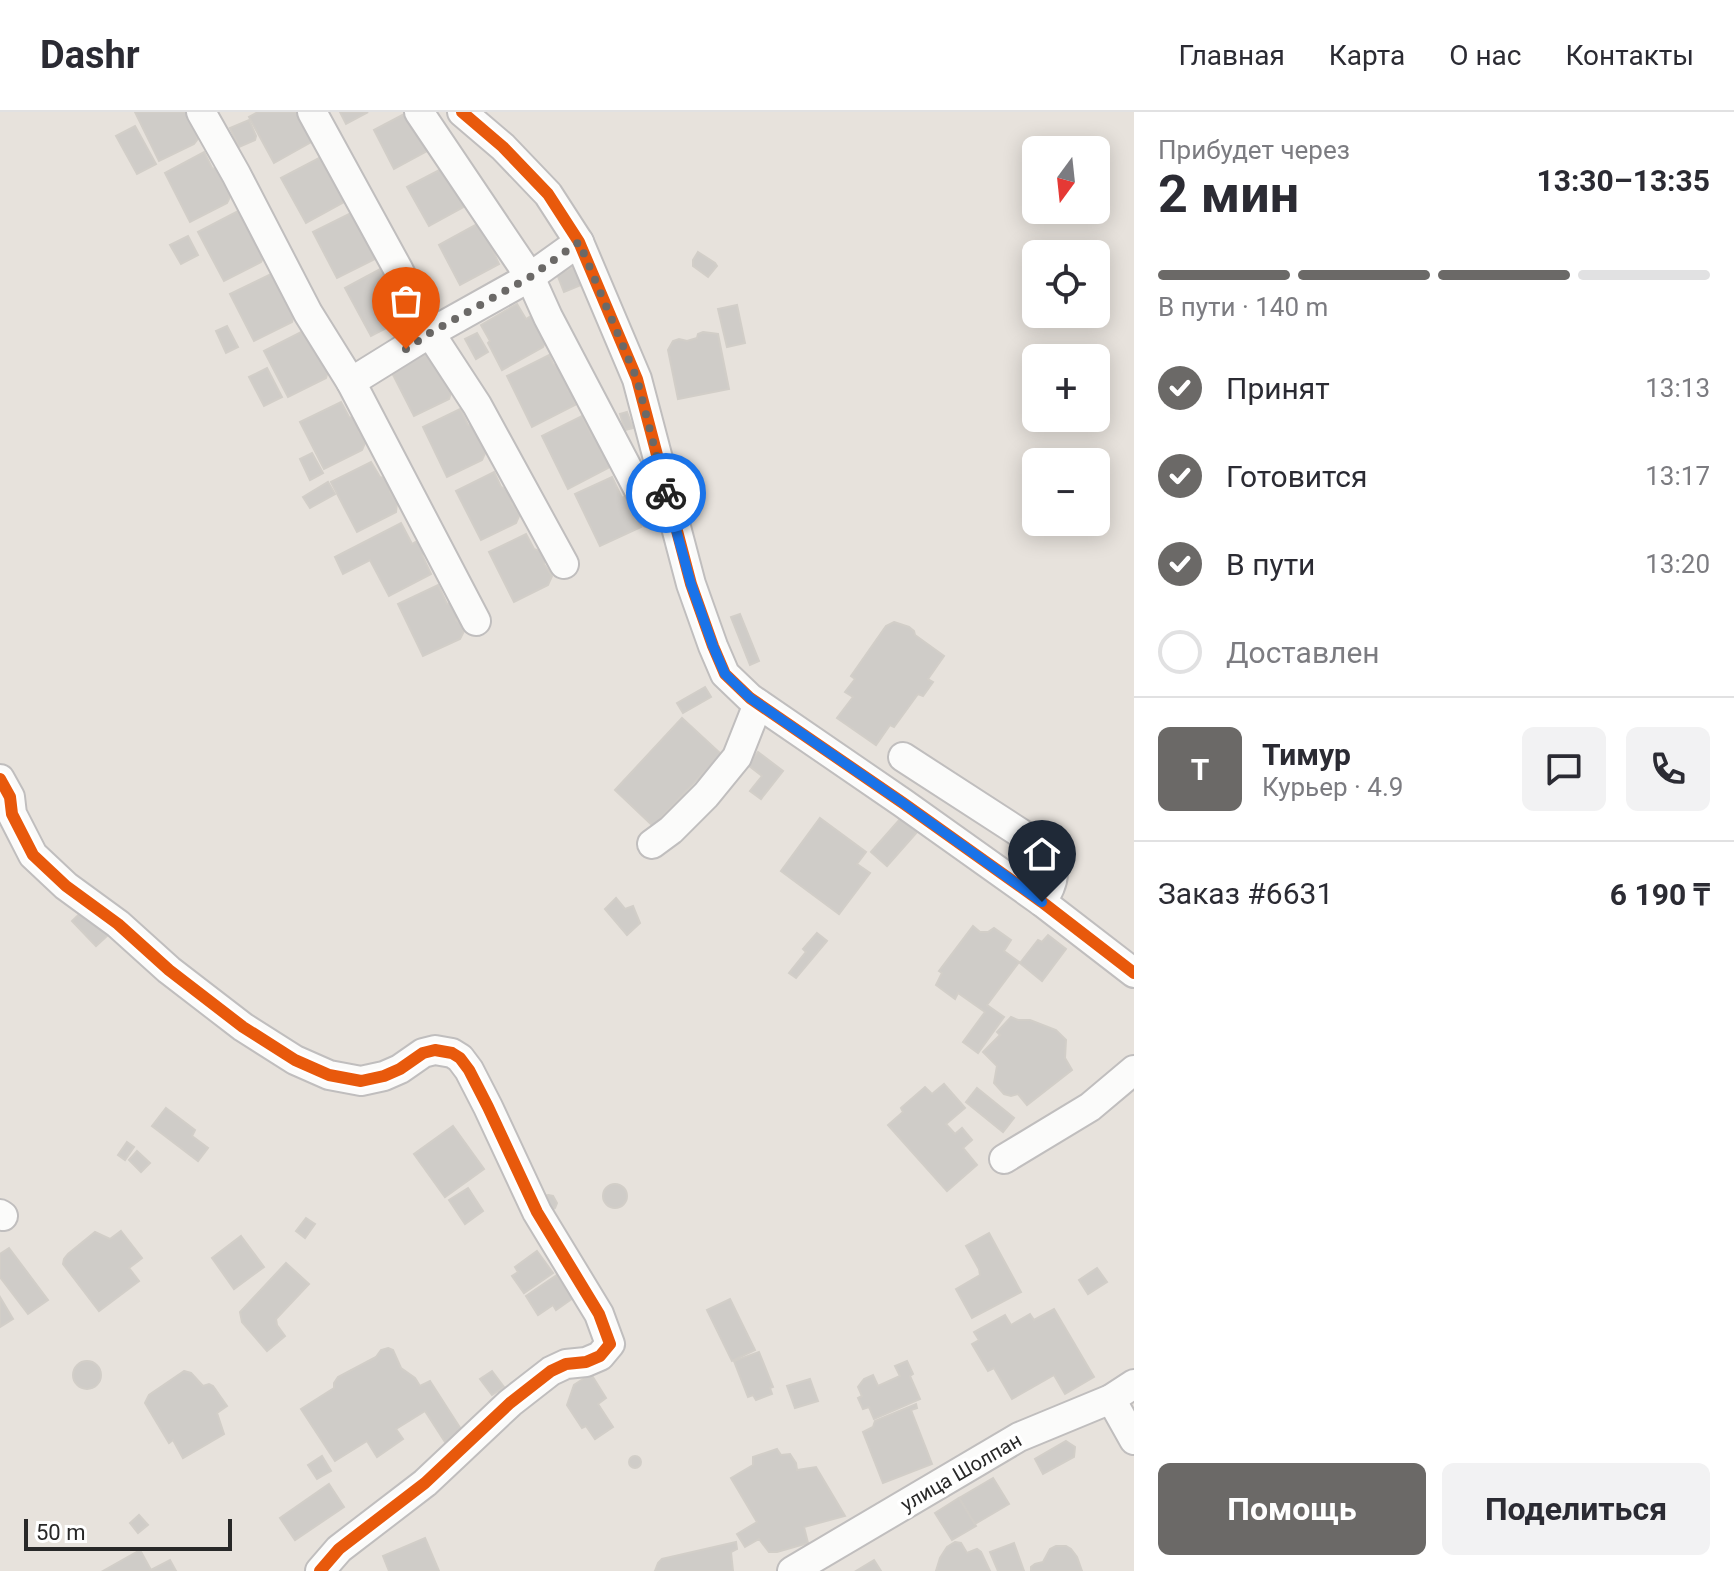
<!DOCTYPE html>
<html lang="ru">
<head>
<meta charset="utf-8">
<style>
	:root { --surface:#fff; --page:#f2f2f3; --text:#2b2b33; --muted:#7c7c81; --line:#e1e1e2; --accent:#6b6967 }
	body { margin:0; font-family:Roboto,sans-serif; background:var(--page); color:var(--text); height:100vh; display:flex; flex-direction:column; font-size:30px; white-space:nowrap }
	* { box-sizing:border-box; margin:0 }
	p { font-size:26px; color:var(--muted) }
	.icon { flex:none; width:44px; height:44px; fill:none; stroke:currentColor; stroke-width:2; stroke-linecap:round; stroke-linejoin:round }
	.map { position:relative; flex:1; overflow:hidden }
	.drawer { display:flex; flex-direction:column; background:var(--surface); width:600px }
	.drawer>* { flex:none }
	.needle { width:52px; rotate:195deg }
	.controls { position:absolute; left:1022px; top:24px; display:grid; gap:16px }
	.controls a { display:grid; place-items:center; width:88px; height:88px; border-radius:12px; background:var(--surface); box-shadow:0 4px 20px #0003; font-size:40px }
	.scale { position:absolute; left:24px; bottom:20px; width:208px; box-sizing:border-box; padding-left:8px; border:4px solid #282828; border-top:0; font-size:22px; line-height:28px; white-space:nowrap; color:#282828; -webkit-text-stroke:6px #fff; paint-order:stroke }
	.pin { position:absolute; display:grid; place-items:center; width:68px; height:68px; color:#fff; margin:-82px -34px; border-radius:50% 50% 50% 0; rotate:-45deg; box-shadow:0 0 8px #0007 }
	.pin .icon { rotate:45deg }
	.courier { position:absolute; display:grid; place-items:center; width:80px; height:80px; margin:-40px; border:6px solid #1a73e8; border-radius:50%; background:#fff; color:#222; box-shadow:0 2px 10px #0007 }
	.head em { font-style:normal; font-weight:700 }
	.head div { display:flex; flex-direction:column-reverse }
	.head { display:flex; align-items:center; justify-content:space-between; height:136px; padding:0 24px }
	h1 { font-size:52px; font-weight:700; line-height:60px }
	.bar { display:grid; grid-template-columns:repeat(4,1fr); gap:12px 8px; align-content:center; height:96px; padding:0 24px }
	.bar i { height:10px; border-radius:6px; background:var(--line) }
	.bar .selected { background:var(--accent) }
	.bar p { grid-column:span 4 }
	.line { display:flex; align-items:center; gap:20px; padding:0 24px; border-top:2px solid var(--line) }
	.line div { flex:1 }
	.round { display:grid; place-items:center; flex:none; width:84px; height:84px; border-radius:12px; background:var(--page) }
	ol { padding:0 24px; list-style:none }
	li { display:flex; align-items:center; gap:24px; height:88px }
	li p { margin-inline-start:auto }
	li .icon { padding:8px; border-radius:50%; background:var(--accent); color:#fff; stroke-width:4 }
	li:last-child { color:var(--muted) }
	li i { width:44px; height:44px; border:4px solid var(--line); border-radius:50% }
	.primary-button { display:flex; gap:16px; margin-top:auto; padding:16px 24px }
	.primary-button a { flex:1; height:92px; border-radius:12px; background:var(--accent); color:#fff; font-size:32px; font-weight:700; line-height:92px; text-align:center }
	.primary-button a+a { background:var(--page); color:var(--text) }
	header { display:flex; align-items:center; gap:48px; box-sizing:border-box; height:112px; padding:0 40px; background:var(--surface); border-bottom:2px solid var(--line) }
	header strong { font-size:38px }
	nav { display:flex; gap:44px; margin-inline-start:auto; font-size:28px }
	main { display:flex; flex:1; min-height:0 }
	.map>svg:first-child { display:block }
</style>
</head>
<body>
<header>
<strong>Dashr</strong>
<nav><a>Главная</a><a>Карта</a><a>О нас</a><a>Контакты</a></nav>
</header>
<main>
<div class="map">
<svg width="1134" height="1459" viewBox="0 0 1134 1459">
	<rect width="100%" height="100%" fill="#e7e2dc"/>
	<g fill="#cfccc8" stroke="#d2cec8" stroke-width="2">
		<polygon points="135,0 188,0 192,3 190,11 197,19 197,28 194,32 159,49"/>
		<polygon points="258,0 305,0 313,29 274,51 249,5"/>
		<polygon points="340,0 368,0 346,12"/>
		<polygon points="408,0 431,37 394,57 374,18"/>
		<polygon points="249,8 256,24 255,28 239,35 230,16"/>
		<polygon points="135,14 156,52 137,62 116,24"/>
		<polygon points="204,40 212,56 221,59 224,68 223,71 230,79 229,87 227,91 190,110 165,61"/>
		<polygon points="319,46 327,48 347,83 344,90 306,111 281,66"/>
		<polygon points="445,55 471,91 429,114 407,75"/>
		<polygon points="238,99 246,115 250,115 264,141 263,146 261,150 224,169 198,120"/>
		<polygon points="353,100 379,142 375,147 337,166 313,120"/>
		<polygon points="477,112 485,126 490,124 496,135 492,137 499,152 460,173 439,133"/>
		<polygon points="188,124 198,143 181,152 170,133"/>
		<polygon points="698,140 715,151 717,154 708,165 693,154 693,148"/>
		<polygon points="574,155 581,173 564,180 557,162"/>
		<polygon points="382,156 408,205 371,224 345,176"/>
		<polygon points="271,162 279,177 283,178 294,203 292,210 254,229 230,182"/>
		<polygon points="517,192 526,207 534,202 541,213 537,217 544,223 545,230 543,235 502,258 488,231 490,229 481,213"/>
		<polygon points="737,193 745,231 727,235 718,197"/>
		<polygon points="227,214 238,235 226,241 216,219"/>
		<polygon points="305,218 328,259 326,266 288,285 264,239"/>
		<polygon points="703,220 718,222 729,277 678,287 668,238 673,229 679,227 687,229 697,226 698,222"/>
		<polygon points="477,221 488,240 476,247 465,227"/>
		<polygon points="426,236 452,278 449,287 414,304 389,255"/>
		<polygon points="549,243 553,252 568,263 570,276 568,278 574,281 575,293 532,315 507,264"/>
		<polygon points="267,256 282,285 264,294 249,265"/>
		<polygon points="341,290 349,305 357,308 360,317 359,320 363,324 365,331 362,338 324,357 300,310"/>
		<polygon points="460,297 468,313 476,315 479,324 478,327 486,339 482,348 447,365 423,315"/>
		<polygon points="627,300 633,316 625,318 620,302"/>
		<polygon points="582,304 592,324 598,321 604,332 600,337 602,342 605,340 610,353 608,356 568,377 542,324"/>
		<polygon points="312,341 323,361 310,368 300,347"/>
		<polygon points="371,350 380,365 383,366 391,372 390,380 397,391 396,400 357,420 331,370"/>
		<polygon points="494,360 501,375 509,379 513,382 511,391 520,402 516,411 481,428 456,379"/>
		<polygon points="612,365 622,386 631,382 637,394 632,396 641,415 600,434 575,382"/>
		<polygon points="328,370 335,382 310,396 303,385"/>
		<polygon points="401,411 412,432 419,428 426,441 422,443 431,462 389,484 370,448 343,462 335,445"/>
		<polygon points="526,422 534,437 542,440 546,444 544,452 552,464 548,473 514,490 489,440"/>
		<polygon points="438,473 447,492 451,491 458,499 456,508 460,511 464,519 460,527 423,544 398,492"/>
		<polygon points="740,502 759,549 750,553 731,505"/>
		<polygon points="894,510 909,515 914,519 915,523 944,544 928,567 933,570 923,584 918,582 894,615 890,613 876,633 837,606 853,585 845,580 855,567 851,564 886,514"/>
		<polygon points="705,575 711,585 683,601 677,591"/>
		<polygon points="682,606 721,642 653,714 615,678"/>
		<polygon points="758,640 783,659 761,687 750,679 762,664 748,653"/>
		<polygon points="820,706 866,740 857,752 870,761 839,802 781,759"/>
		<polygon points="901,706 917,720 887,754 871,740"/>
		<polygon points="616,786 625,797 633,794 640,811 627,823 605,797"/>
		<polygon points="90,792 109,822 96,834 72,809"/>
		<polygon points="973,814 980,820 988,820 994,816 1011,828 1004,839 1019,850 987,893 1004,905 978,941 963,930 985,900 958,881 955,887 936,873 942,861 939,859"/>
		<polygon points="817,821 827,829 796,866 789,861 806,840 803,837"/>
		<polygon points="1048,823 1066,837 1042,869 1020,851 1038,828 1042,830"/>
		<polygon points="1011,905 1018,908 1030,908 1056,918 1066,928 1065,946 1072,958 1027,993 1018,982 1011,984 1004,982 994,971 997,954 983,940 1000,923 997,920"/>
		<polygon points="944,972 965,996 946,1012 955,1022 962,1016 972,1028 963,1036 977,1053 947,1079 888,1013 903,1000 901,996 925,975 932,982"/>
		<polygon points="977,976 1014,1006 1003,1020 966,990"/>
		<polygon points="166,996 195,1018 192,1024 208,1036 198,1049 152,1014"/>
		<polygon points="453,1014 484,1057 445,1085 414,1042"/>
		<polygon points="127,1030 134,1035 125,1048 118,1043"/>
		<polygon points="137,1039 150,1051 141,1060 129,1048"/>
		<circle cx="615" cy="1084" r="12"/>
		<polygon points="468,1076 483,1099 465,1112 449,1088"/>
		<polygon points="548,1083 553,1084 557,1091 555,1096 550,1099 543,1085"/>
		<polygon points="306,1106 315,1112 305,1126 296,1119"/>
		<polygon points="121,1119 142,1146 129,1156 139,1169 99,1199 63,1152 64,1147 68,1142 95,1120 110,1127"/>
		<polygon points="989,1121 1021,1180 972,1206 956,1177 980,1163 979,1157 966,1134"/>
		<polygon points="241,1124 264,1155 234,1177 212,1146"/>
		<polygon points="9,1136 48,1188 28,1202 0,1165 0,1142"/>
		<polygon points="537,1139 553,1161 524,1181 512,1164 518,1160 515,1155"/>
		<polygon points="286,1151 309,1172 276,1207 277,1213 285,1224 267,1239 242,1210 240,1200"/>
		<polygon points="1097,1156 1107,1170 1088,1182 1079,1168"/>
		<polygon points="557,1163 573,1186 556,1198 553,1193 538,1203 526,1184"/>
		<polygon points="0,1185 13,1207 0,1215"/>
		<polygon points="730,1187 755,1238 732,1249 707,1198"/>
		<polygon points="1054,1197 1094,1265 1065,1282 1054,1263 1012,1287 994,1256 988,1259 972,1232 979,1228 974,1220 1005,1203 1011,1213 1030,1202 1034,1208"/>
		<polygon points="388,1236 393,1238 401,1256 415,1266 420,1274 430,1269 464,1322 447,1333 425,1299 396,1317 403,1327 377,1345 367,1329 335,1349 301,1297 334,1276 334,1271 338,1265 376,1245 381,1238"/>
		<polygon points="759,1240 773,1275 770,1276 772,1282 756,1288 753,1283 748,1285 734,1249"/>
		<polygon points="907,1249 913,1262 910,1264 920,1287 874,1307 869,1295 863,1297 858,1286 862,1284 858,1275 864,1267 873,1263 878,1274 900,1264 895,1254"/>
		<circle cx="87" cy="1263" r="14"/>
		<polygon points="184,1259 191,1261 203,1274 209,1272 213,1274 227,1294 217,1301 224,1322 183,1346 173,1328 169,1331 145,1291 149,1283"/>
		<polygon points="492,1259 504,1275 492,1283 480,1267"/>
		<polygon points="591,1262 606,1286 598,1292 613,1315 595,1327 586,1314 582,1316 567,1293 574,1273"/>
		<polygon points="810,1267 818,1289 795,1296 787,1274"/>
		<polygon points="916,1292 917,1296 911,1298 932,1352 883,1371 863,1320 873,1315 875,1309"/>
		<polygon points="1066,1329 1075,1335 1074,1345 1043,1362 1035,1347"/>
		<polygon points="777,1337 781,1343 790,1342 796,1351 797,1358 816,1355 845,1404 804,1415 808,1431 777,1440 769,1440 759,1427 745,1435 737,1422 757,1410 731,1366 753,1353 753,1345"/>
		<circle cx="635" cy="1350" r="6"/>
		<polygon points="322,1344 331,1359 317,1367 308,1353"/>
		<polygon points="993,1366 1009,1392 975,1412 959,1386"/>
		<polygon points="329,1372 344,1395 295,1428 280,1406"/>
		<polygon points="959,1386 976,1414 952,1428 935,1401"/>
		<polygon points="139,1403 148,1413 138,1421 130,1411"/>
		<polygon points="425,1426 439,1459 389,1459 383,1444"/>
		<polygon points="736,1430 737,1437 731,1440 733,1459 655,1459 658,1451 662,1447"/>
		<polygon points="955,1430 961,1431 967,1441 977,1437 981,1440 990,1459 936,1459 940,1446 947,1435"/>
		<polygon points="1014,1431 1024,1459 998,1459 990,1440"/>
		<polygon points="1056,1434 1066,1434 1071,1437 1077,1445 1082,1459 1031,1459 1031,1455 1035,1452 1043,1450 1050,1437"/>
		<polygon points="140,1438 151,1458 170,1448 176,1459 103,1459"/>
		<polygon points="874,1448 881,1459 856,1459"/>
	</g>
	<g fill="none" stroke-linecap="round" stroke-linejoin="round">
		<defs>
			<g id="minor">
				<polyline points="201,0 236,62 308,201 351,270"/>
				<polyline points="312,0 398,157 430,221 477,293 564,452"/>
				<polyline points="419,0 530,165 548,205 651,401"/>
				<polyline points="462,0 503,35 548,82 579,130 637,267 691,472 713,534 725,562 750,586 903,691 1042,790 1134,861"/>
				<polyline points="476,509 351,270 430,221 530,165 579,130"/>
				<path d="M903,645L1045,737C1056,761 1056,766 1042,790"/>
				<polyline points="0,667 10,685 12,702 33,743 66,774 118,812 169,858 243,915 295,948 329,963 361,969 384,964 400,957 423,941 435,938 452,941 460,946 469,958 488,995 537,1100 599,1202 610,1232 600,1244 586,1250 566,1252 551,1259 510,1291 425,1371 339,1437 320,1459"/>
				<polyline points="652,732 671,718 706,683 737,645 758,592"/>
				<polyline points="1004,1047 1090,995 1134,958"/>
				<polyline points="0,1102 3,1104"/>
				<polyline points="1111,1287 1134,1328"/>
				<polyline points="792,1459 1019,1325 1111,1287 1134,1272"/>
			</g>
		</defs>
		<use href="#minor" stroke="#c0bebe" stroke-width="32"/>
		<use href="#minor" stroke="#fbfbfa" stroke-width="28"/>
		<defs>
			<g id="cycleway">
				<polyline points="462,0 503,35 548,82 579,130 637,267 691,472 713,534 725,562 750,586 903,691 1042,790 1134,861"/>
				<polyline points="0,667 10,685 12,702 33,743 66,774 118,812 169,858 243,915 295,948 329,963 361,969 384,964 400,957 423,941 435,938 452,941 460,946 469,958 488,995 537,1100 599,1202 610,1232 600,1244 586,1250 566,1252 551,1259 510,1291 425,1371 339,1437 320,1459"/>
			</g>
		</defs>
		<use href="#cycleway" stroke="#fff" stroke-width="17"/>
		<use href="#cycleway" stroke="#e8590c" stroke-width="12"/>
	</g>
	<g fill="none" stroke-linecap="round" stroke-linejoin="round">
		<polyline stroke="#6b6967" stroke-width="8" stroke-dasharray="0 14.4" points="406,237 430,221 530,165 579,130 637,267 666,381"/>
		<polyline stroke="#1a73e8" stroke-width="10" points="666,381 691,472 713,534 725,562 750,586 903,691 1042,790"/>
	</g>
	<g text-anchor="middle" stroke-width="7" stroke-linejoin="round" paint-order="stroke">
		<g font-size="20" fill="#282828" stroke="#fff">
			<text transform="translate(961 1360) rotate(-30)" y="7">улица Шолпан</text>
		</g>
	</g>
</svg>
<div class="controls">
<a><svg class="needle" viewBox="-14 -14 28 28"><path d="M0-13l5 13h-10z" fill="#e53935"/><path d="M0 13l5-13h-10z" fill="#7c7c81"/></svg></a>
<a><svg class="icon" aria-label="locate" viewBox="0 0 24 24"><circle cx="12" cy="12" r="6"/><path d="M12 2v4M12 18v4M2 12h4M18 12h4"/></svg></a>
<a>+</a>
<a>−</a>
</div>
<div class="scale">50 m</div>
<div class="pin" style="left:406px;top:237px;background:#ea580c"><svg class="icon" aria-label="bag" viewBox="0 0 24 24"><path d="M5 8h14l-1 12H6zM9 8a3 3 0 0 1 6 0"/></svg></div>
<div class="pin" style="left:1042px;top:790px;background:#1f2937"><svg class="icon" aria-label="home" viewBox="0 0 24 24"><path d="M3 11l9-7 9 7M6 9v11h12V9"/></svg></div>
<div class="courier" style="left:666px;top:381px"><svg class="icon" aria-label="bike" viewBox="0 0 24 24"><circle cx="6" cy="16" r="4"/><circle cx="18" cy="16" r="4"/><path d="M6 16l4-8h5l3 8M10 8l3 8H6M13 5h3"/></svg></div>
</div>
<section class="drawer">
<div class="head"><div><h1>2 мин</h1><p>Прибудет через</p></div><em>13:30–13:35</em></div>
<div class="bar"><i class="selected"></i><i class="selected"></i><i class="selected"></i><i></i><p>В пути · 140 m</p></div>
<ol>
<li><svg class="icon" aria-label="check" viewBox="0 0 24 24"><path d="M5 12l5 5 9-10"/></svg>Принят<p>13:13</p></li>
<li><svg class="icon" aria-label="check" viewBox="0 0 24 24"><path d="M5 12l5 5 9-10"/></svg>Готовится<p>13:17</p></li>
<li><svg class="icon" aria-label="check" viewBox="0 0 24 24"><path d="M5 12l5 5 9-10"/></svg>В пути<p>13:20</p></li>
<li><i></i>Доставлен</li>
</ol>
<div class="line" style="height:144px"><b class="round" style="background:var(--accent);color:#fff">Т</b><div><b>Тимур</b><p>Курьер · 4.9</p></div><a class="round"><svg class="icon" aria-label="chat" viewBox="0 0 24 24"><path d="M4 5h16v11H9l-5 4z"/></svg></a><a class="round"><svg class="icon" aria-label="phone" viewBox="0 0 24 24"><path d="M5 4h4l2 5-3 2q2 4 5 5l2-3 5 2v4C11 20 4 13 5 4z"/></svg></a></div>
<div class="line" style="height:104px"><div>Заказ #6631</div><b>6 190 ₸</b></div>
<div class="primary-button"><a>Помощь</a><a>Поделиться</a></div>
</section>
</main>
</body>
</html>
